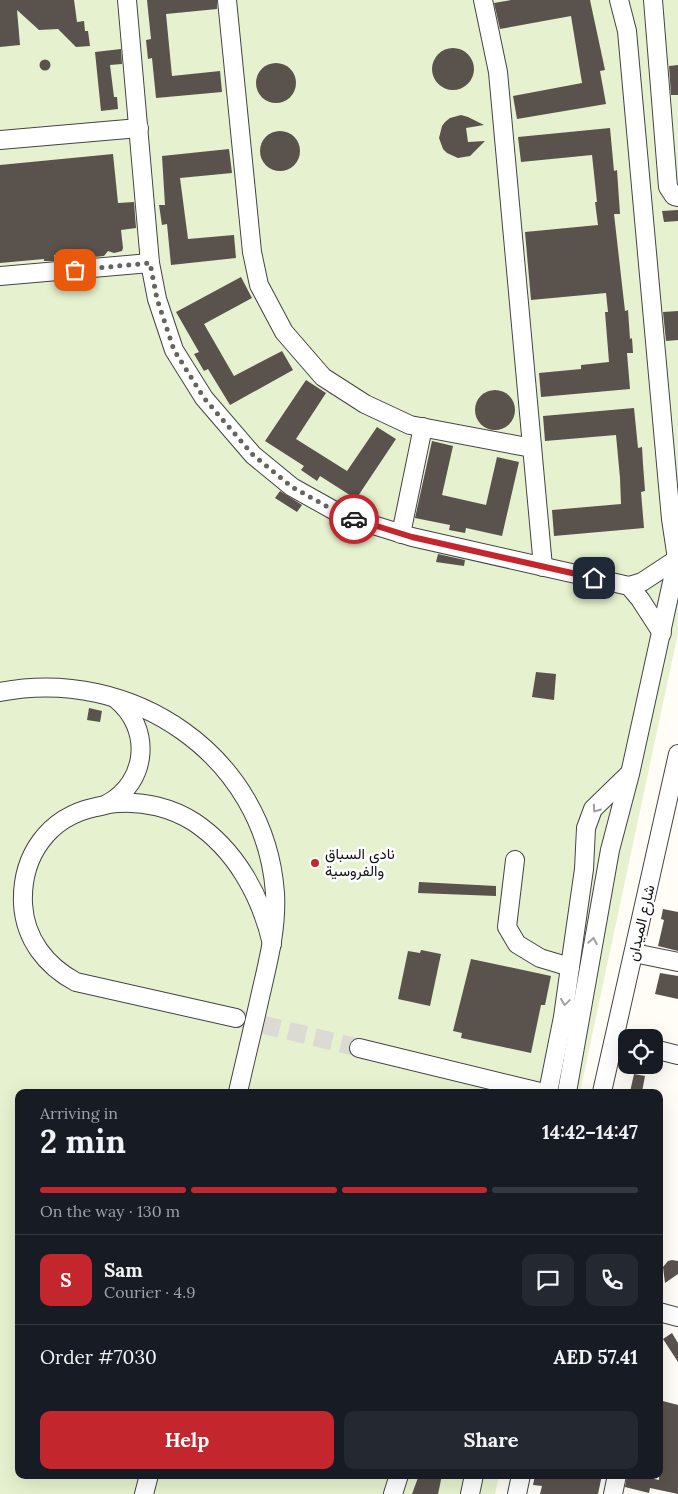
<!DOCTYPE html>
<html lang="en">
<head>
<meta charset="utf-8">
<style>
	:root { --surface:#171b24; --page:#242831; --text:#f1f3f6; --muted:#9ea1a6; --line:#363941; --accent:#c4262e }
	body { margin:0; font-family:Lora,Vazirmatn,serif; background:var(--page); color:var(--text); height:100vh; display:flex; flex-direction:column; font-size:19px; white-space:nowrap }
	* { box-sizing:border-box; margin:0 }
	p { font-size:16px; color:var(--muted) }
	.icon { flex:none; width:28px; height:28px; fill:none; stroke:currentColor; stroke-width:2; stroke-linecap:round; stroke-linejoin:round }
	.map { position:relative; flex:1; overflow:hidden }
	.drawer { position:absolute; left:15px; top:1089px; width:648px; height:390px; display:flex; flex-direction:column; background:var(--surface); border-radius:10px; box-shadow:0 5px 20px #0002 }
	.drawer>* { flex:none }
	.tools { position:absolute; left:618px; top:1029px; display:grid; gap:10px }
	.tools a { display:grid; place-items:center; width:45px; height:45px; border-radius:10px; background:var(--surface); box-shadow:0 5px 20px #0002; font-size:25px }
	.pin { position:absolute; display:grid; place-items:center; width:42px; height:42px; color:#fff; margin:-21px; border-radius:10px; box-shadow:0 2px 8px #0006 }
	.courier { position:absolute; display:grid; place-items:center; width:50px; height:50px; margin:-25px; border:4px solid #c4262e; border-radius:50%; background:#fff; color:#222; box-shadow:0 1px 6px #0007 }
	.headline em { font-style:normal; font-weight:700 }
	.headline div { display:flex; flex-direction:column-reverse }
	.headline { display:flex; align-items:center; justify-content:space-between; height:85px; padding:0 25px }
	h1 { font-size:32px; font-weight:700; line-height:38px }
	.bar { display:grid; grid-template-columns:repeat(4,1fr); gap:8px 5px; align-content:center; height:60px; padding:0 25px }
	.bar i { height:6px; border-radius:4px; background:var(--line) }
	.bar .selected { background:var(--accent) }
	.bar p { grid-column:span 4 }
	.line { display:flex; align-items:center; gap:12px; padding:0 25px; border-top:1px solid var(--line) }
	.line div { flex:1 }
	.round { display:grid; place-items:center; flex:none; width:52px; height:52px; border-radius:10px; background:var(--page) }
	.primary-button { display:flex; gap:10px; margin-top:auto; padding:10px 25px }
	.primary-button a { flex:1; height:58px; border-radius:10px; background:var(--accent); color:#fff; font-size:20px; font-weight:700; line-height:58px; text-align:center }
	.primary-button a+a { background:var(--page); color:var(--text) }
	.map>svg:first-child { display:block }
</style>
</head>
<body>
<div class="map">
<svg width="678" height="1494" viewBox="0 0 678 1494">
	<rect width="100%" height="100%" fill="#fffdf5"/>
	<polygon fill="#e6f2cf" points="0,0 678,0 678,633 580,1092 19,1092 19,1475 499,1475 495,1494 0,1494"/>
	<g fill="#5a524d">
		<polygon points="0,0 74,0 77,22 84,21 85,31 88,31 90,46 76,47 58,29 39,30 17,10 20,45 0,47"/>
		<polygon points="147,0 217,0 217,9 166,14 172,76 220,71 222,92 156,98 152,58 148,59 146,40 151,39"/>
		<polygon points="511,0 590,0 605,70 600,71 606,104 517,119 513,96 582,83 571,16 500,29 494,3"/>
		<circle cx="453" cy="69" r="21"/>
		<polygon points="121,49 122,64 110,65 114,97 117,97 118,109 101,111 95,52"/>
		<circle cx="45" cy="65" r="5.5"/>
		<circle cx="276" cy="83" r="20"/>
		<polygon points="678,65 678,95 671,95 669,66"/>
		<polygon points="461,115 468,117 484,125 466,128 468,142 485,141 470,156 458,158 447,153 443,149 439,138 442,126 445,122 450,118"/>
		<polygon points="610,128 614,171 617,170 620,214 614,214 625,311 628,310 630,339 632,338 633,353 627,353 630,389 541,397 539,373 581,369 581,365 609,362 605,312 608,312 606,293 531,300 525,232 598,225 595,202 597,202 592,155 521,162 518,137"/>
		<circle cx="280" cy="151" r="20"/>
		<polygon points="229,149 232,173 180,178 188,239 234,235 236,258 171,265 167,224 162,225 159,205 165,205 162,156"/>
		<polygon points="113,154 118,203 134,202 136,228 121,230 123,248 122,251 114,253 108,251 104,256 84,258 78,253 71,259 54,255 55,261 44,261 44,259 0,263 0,165"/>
		<polygon points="678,210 678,221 664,222 662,211"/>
		<polygon points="241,277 252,298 204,324 234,376 282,351 293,370 230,405 208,369 204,371 194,354 199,352 176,312"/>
		<polygon points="678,311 678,340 666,341 663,312"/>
		<polygon points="306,380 326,393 296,439 347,471 377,427 396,439 356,499 320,476 317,481 301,470 304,466 265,441"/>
		<circle cx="495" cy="410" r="20"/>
		<polygon points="634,408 638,448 642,447 643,464 645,491 641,492 644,528 554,536 552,510 621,504 620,478 616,435 545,441 543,416"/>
		<polygon points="432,441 453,446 442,495 486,505 497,457 519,462 502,536 466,528 465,533 449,530 450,525 415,518"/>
		<polygon points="280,491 302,505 297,512 275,498"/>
		<polygon points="438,554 465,560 464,566 436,562"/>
		<polygon points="536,672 556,674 554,700 532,697"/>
		<polygon points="89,708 102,711 100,722 87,720"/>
		<polygon points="419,882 496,886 496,896 418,893"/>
		<polygon points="663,909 678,912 678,951 658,946 664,920 661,919"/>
		<polygon points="421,950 441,954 430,1006 398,999 408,951 420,953"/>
		<polygon points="471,959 551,976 545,1005 541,1005 531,1053 461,1038 462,1033 453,1031"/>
		<polygon points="660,973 678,976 678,999 655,994"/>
		<polygon points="634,1074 645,1076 642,1092 630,1092"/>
		<polygon points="672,1260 678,1261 678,1274 665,1283 663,1267 668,1261"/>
		<polygon points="672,1333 678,1343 678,1362 663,1339"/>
		<polygon points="659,1400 678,1405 678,1494 650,1488 649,1493 625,1487 627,1475 636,1477 637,1475 659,1480"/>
		<polygon points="419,1475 442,1475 438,1494 412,1494"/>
		<polygon points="535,1475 602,1475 598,1494 540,1494 542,1486 533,1485"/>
	</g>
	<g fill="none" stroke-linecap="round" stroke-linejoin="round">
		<polyline stroke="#dbdad3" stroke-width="18" stroke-dasharray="18 9" stroke-linecap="butt" points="236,1018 359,1048"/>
		<defs>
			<g id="minor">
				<polyline points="127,0 150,263 157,299 174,350 204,398 253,455 292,487 344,516 412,537 629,586 642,582 677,559"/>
				<polyline points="227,0 252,252 259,285 284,332 323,377 365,404 410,425 532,448"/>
				<polyline points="483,0 498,72 543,567"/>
				<polyline points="619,0 627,31 671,519 677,559"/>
				<polyline points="653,0 668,187 674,196 678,197"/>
				<polyline points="0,140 139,128"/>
				<polyline points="0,276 150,263"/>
				<polyline points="401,534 423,427"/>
				<polyline points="629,586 640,599 662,633"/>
				<path d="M0,692C131,666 265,755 275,893C277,929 268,962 260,997C253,1029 245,1061 238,1092"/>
				<path d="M107,804C148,782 152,728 116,699"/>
				<polyline points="515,860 507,927 517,944 540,958 570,967"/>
				<polyline points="634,953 678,962"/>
				<path d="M236,1018L76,982C46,966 25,939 23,904C21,856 48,817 96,807C103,806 110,803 118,803C144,801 172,808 194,822C236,850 261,896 272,944"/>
				<polyline points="359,1048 540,1092"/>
				<polyline points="654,1049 678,1055"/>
				<polyline points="548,1092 563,1017 570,967 584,869 586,828 593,809 629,774"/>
				<polyline points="567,1092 610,850 630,774 678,555"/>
				<polyline points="602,1092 678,754"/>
				<polyline points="659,1312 678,1317"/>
				<polyline points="144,1494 149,1475"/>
				<polyline points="393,1494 399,1475"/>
				<polyline points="470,1494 474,1475"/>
				<polyline points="517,1494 521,1475"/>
				<polyline points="613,1494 617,1475"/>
			</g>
		</defs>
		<use href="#minor" stroke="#444" stroke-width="20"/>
		<use href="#minor" stroke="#fff" stroke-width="18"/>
	</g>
	<defs><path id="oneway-chevron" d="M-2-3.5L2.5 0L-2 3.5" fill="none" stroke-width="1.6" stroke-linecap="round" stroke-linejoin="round" transform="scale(1.25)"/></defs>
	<g stroke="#a0a0a0">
		<use href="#oneway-chevron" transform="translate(596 809) rotate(125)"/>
		<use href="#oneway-chevron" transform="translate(593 941) rotate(-80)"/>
		<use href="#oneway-chevron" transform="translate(565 1002) rotate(98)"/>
	</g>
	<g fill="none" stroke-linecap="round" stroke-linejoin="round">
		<polyline stroke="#646461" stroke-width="5" stroke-dasharray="0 9" points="75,270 150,263 157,299 174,350 204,398 253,455 292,487 344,516 354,519"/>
		<polyline stroke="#c4262e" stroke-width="6" points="354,519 412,537 594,578"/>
	</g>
	<circle fill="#c4262e" stroke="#fff" stroke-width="2" cx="315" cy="863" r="5"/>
	<g text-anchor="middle" stroke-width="5" stroke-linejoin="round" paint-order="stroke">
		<g font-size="15" fill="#111" stroke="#fff" text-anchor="start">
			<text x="325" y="859">نادي السباق<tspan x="325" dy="17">والفروسية</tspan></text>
		</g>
		<g font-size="15" fill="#111" stroke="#fff">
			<text transform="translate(641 923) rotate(-77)" y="5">شارع الميدان</text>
		</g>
	</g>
</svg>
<div class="tools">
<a><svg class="icon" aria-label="locate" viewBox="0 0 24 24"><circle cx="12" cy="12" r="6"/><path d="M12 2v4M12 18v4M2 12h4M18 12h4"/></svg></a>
</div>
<div class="pin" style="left:75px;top:270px;background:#ea580c"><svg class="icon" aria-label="bag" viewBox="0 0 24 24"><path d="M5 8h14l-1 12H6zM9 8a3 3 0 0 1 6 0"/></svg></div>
<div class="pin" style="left:594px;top:578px;background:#1f2937"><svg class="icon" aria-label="home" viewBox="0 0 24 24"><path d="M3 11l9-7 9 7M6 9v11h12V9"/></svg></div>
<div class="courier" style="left:354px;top:519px"><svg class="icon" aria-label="car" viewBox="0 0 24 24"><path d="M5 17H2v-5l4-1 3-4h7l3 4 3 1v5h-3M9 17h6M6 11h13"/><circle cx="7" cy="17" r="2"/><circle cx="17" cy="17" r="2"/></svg></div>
<section class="drawer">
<div class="headline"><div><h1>2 min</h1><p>Arriving in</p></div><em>14:42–14:47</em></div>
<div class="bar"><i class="selected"></i><i class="selected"></i><i class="selected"></i><i></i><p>On the way · 130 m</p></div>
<div class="line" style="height:90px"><b class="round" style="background:var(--accent);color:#fff">S</b><div><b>Sam</b><p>Courier · 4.9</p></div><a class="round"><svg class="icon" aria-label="chat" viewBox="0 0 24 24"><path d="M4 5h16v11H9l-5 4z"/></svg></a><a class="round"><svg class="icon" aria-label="phone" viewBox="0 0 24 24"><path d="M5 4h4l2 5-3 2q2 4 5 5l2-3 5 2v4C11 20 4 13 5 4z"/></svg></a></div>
<div class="line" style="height:65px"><div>Order #7030</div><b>AED 57.41</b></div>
<div class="primary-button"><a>Help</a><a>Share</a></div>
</section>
</div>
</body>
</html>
